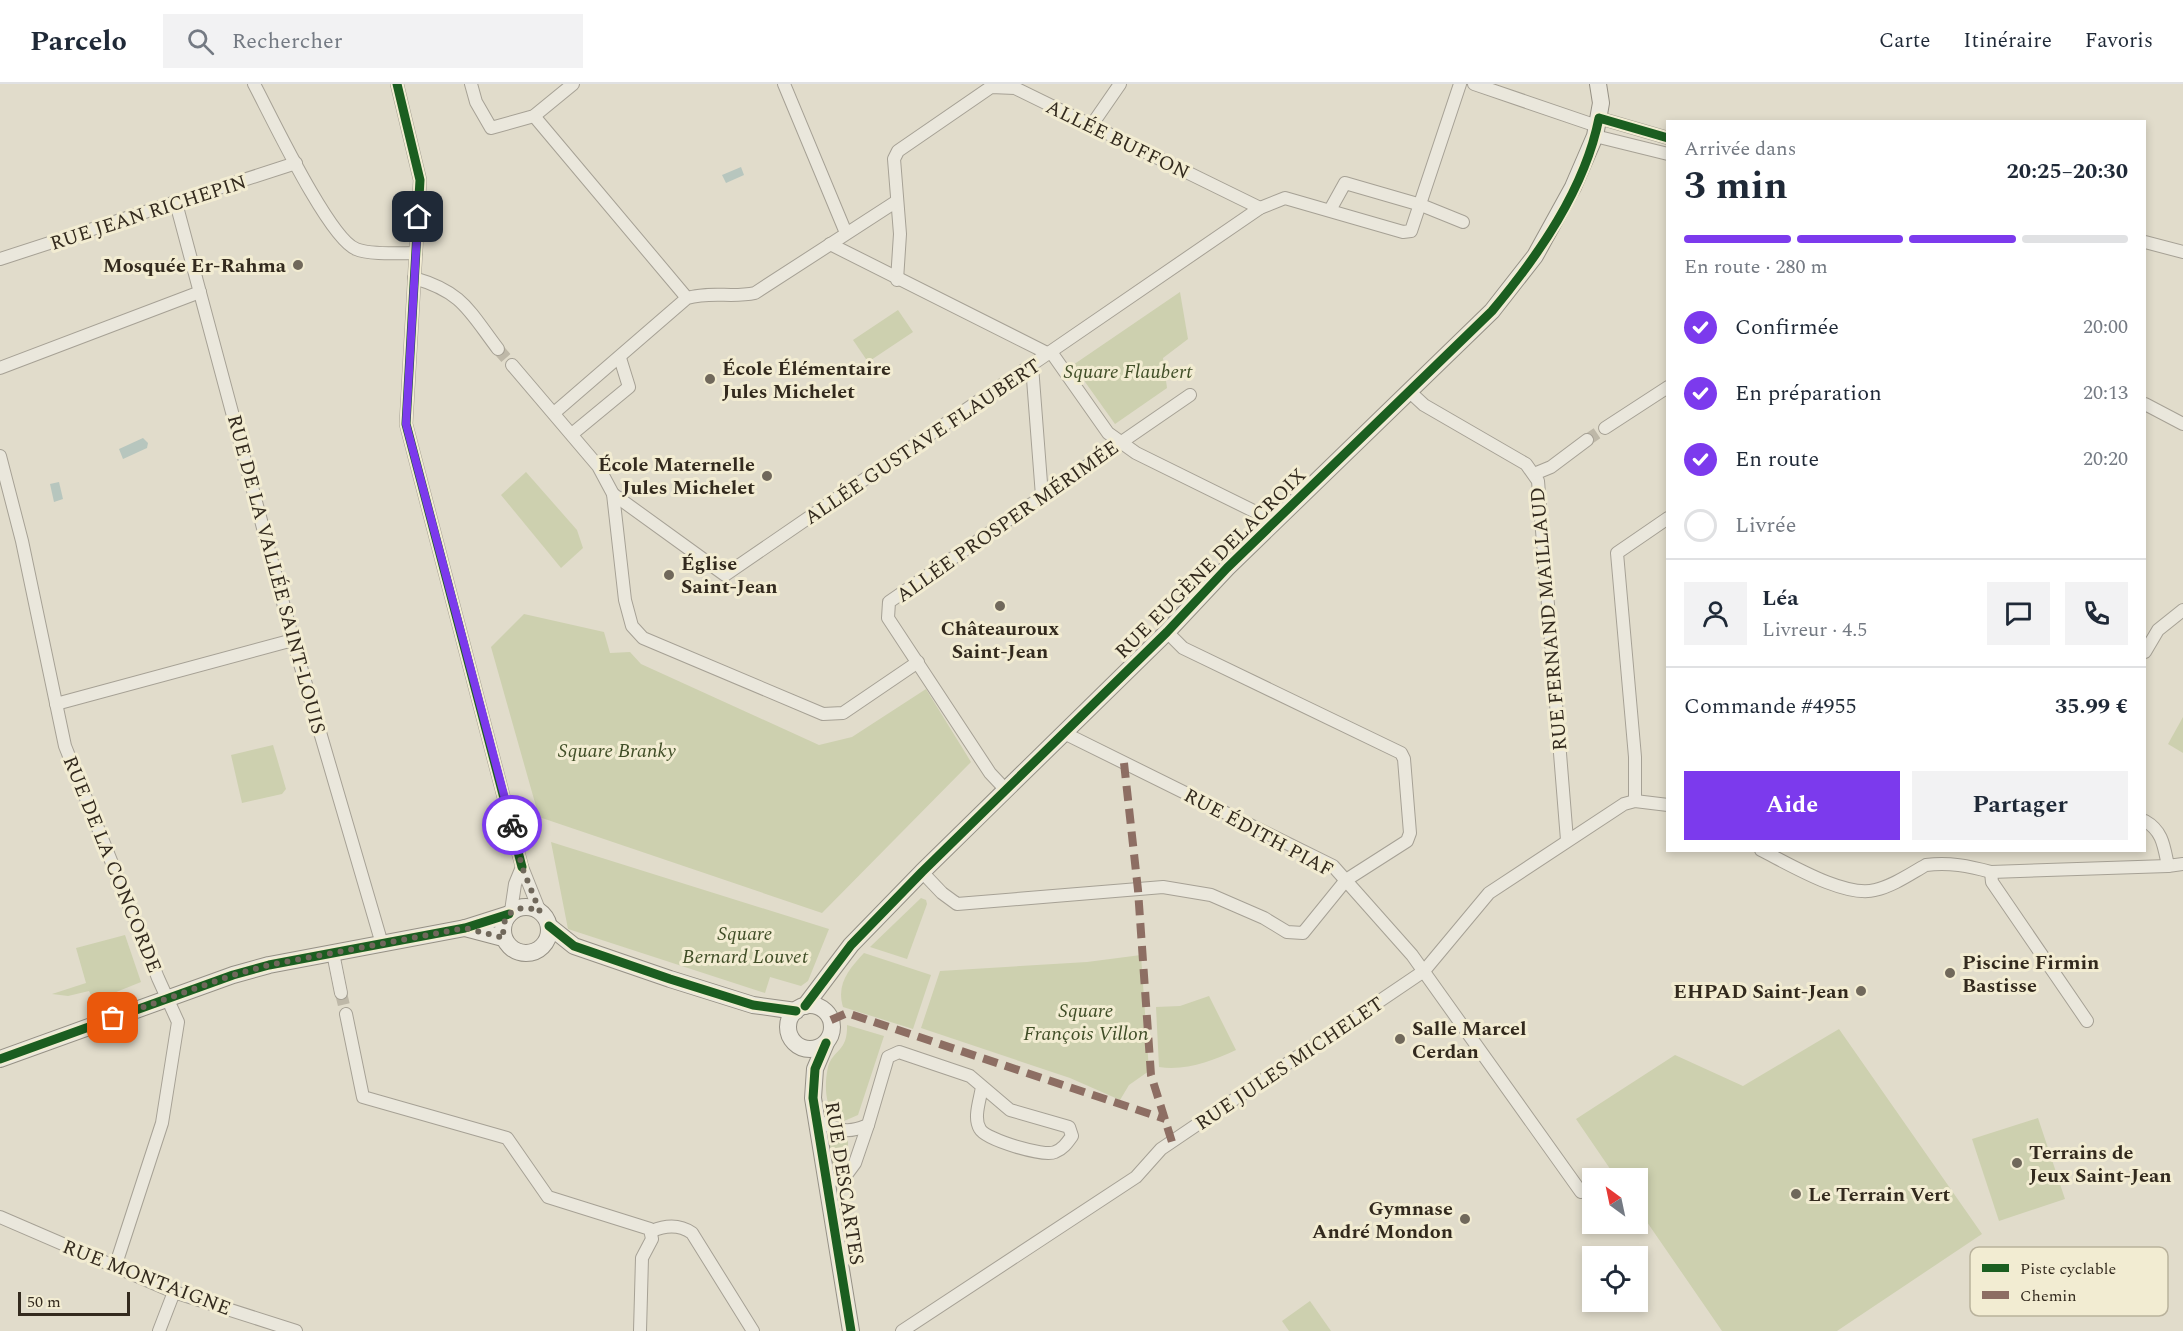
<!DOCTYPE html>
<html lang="fr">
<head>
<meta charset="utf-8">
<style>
	:root { --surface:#fff; --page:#f2f2f3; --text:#1f2937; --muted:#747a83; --line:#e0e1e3; --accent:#7c3aed }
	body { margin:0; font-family:Spectral,serif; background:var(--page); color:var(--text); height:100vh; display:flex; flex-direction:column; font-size:22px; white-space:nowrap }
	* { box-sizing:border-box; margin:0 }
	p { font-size:20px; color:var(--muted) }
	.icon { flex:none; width:33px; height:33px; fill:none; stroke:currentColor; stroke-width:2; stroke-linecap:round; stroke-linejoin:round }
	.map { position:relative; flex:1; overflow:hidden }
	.panel { position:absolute; left:1666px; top:36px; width:480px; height:732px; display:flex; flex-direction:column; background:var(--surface); border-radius:0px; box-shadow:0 3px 9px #0003 }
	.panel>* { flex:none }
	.needle { width:39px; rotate:327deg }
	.tools { position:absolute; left:1582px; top:1084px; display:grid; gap:12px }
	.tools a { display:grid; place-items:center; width:66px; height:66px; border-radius:0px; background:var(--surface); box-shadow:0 3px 9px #0003; font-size:30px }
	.scale { position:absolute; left:18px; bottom:15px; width:112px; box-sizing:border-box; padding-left:6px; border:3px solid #332a1e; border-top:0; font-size:16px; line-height:21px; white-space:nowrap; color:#332a1e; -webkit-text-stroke:4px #f2ecd2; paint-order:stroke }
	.pin { position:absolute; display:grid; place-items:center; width:51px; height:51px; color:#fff; margin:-26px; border-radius:12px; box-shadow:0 3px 9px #0006 }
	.courier { position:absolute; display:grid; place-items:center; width:60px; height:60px; margin:-30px; border:4px solid #7c3aed; border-radius:50%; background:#fff; color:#222; box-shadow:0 2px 8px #0007 }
	.overview em { font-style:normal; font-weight:700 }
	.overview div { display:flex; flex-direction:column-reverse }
	.overview { display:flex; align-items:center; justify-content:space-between; height:102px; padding:0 18px }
	h1 { font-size:39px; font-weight:700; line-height:45px }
	.bar { display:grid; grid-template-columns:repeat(4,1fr); gap:9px 6px; align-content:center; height:72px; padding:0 18px }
	.bar i { height:8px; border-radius:4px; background:var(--line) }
	.bar .current { background:var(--accent) }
	.bar p { grid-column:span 4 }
	.line { display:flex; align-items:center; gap:15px; padding:0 18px; border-top:2px solid var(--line) }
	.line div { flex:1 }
	.round { display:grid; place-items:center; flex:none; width:63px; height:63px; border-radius:0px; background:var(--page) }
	ol { padding:0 18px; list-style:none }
	li { display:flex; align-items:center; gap:18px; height:66px }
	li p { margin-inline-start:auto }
	li .icon { padding:6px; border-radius:50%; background:var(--accent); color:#fff; stroke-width:4 }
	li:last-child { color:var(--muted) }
	li i { width:33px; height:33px; border:3px solid var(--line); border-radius:50% }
	.primary-button { display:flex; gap:12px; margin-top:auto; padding:12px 18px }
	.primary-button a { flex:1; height:69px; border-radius:0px; background:var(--accent); color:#fff; font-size:24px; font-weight:700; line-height:69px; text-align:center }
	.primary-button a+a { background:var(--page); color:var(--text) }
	header { display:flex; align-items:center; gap:36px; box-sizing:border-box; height:84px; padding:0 30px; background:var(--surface); border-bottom:2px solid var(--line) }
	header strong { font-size:28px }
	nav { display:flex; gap:33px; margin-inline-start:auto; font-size:21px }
	.search { width:420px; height:54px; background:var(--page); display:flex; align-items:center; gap:15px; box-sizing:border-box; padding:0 21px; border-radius:0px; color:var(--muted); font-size:22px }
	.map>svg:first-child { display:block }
</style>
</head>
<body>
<header>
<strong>Parcelo</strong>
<div class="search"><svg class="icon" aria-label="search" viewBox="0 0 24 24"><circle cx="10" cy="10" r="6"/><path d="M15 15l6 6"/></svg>Rechercher</div>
<nav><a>Carte</a><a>Itinéraire</a><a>Favoris</a></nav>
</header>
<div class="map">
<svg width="2183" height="1247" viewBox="0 0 2183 1247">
	<rect width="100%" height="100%" fill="#e1dccb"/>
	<g fill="#cdd0af">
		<polygon points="1180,208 1188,255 1163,274 1167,304 1115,340 1073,281"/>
		<polygon points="898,226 913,248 868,278 853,256"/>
		<polygon points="526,388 577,446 583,464 561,484 501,411"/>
		<polygon points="524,530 604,548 610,569 630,568 641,580 819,661 852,653 926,605 971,678 822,829 539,733 491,563"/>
		<polygon points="2183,633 2183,669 2168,660"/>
		<polygon points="273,661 286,705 282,710 242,719 231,671"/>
		<polygon points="551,758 829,845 808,897 801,902 770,893 765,909 568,845"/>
		<polygon points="921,814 926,816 927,820 907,875 870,863"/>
		<polygon points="125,851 141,898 94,917 89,907 68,912 52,910 86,899 76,864"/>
		<path d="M864,869L931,891L913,945L843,923C836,900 849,885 864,869Z"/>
		<polygon points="1141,871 1149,987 1129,1001 1120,1016 1070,994 921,944 940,887 1087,878"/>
		<path d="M1209,912L1236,966C1212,977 1186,987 1159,983L1156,923L1180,922Z"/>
		<path d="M847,941L884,952L858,1031L844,1037C824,1030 824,1001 828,983C833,965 848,968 847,941Z"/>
		<polygon points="1839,945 1982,1150 1837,1247 1722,1247 1638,1125 1638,1095 1617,1095 1576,1035 1675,971 1743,1002"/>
		<polygon points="2038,1034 2065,1115 1999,1137 1972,1055"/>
		<polygon points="833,1051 843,1051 848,1057 848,1072 842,1082 837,1083 830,1076 829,1055"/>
		<polygon points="1310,1217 1331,1247 1289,1247 1282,1237"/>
	</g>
	<g fill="#b7c6be">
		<polygon points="741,83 744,91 726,99 722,91"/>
		<polygon points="143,354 148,359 147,364 123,375 119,365"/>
		<polygon points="59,398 63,415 54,418 50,400"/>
	</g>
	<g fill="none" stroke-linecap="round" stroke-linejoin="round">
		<g stroke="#beb8a8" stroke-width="12" stroke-dasharray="12 6" stroke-linecap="butt">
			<polyline points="498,265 512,281"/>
			<polyline points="1587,356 1605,344"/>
			<polyline points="341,909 346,930"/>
		</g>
		<defs>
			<g id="street">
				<path d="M254,0C270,30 329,155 356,165C369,171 400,169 416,169"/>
				<polyline points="397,0 420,96 406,340 522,783 540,828"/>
				<polyline points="471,0 476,18 491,44 534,32 573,0"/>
				<polyline points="784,0 846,149"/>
				<polyline points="1474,0 1597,42"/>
				<polyline points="534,32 687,214"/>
				<polyline points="1599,34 1668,54"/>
				<polyline points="1091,42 1120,0"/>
				<polyline points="1595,52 1668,70"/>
				<polyline points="176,119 293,556 382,860"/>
				<polyline points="1330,126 1345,99 1421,121 1463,138"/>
				<polyline points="2145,158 2183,168"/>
				<polyline points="830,160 1049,270"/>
				<polyline points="0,175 296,79"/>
				<path d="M414,194C463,208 469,227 498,265"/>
				<polyline points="897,196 900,150 894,75 898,67 991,3 1015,4 1260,124"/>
				<polyline points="1051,268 1108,349 1136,369 1276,438"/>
				<polyline points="512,281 598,382 613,410 625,516 632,542 643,554 823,630 843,629 918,578"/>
				<polyline points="1032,282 1042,412"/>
				<polyline points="0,284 200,208"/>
				<polyline points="1411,309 1424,321 1526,380 1538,397 1567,756"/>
				<polyline points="2145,320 2183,340"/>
				<path d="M554,329L687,214C711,207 732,214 755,209L897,117"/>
				<polyline points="1605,344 1668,303"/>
				<polyline points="572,350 629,303 620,274"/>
				<polyline points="0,372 22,457 65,662 158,894 178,938 162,1039 115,1183"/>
				<polyline points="1534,390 1551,383 1587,356"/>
				<polyline points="613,410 725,491 1260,124 1285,114 1403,148 1411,147 1460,0"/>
				<polyline points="2145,568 2158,546 2183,526"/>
				<polyline points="56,620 293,556"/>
				<polyline points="1064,649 1333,782 1412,871 1581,1108"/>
				<polyline points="1005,705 990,689 888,534 889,518 1190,311"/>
				<polyline points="1635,717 1635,673 1617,469 1668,434"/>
				<path d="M2145,737C2163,747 2164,763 2168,782L2183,780"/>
				<path d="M1761,766C1789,780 1845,814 1875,806C1893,802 1910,790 1926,781C1949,778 1969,782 1991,788L2168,782"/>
				<polyline points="922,788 942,809 957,820 1163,803 1211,811 1264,834 1287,848 1303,849 1346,796 1407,757 1410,749 1404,675 1401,669 1183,564 1167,548"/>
				<polyline points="1991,788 1992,798 2087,937"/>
				<polyline points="511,827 515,800 522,783"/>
				<polyline points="333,869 341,909"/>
				<polyline points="346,930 363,1013 507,1054 548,1113 650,1145 652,1155 642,1174 640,1247"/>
				<path d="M816,1036C837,1045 845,1051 868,1041L888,973L899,968L970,992L1010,1026L1069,1043L1072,1052C1067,1059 1063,1065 1055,1068C1044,1073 986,1056 980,1045C973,1034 980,1016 982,1003"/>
				<polyline points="826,1097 844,1094 855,1079 868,1041"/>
				<polyline points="0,1133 174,1208 296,1247"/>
				<path d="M652,1147C666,1141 679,1140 692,1149L753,1247"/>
				<polyline points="159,1247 174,1208"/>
				<polyline points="902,1247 1136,1093 1161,1065 1424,887 1489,809 1624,720 1635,717 1668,721"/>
			</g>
			<g id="secondary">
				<circle cx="526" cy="846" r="23"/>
				<polyline points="549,842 574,862 670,895 753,921 796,927"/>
				<polyline points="465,844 503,854"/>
				<circle cx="810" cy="943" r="22"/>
				<polyline points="805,922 851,861 922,788 1167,548 1227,484 1492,227 1535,172 1573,103 1595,52 1601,19 1598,0"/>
				<polyline points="826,959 815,985 813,1014 851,1247"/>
				<polyline points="0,975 233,891 269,881 465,844 509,830"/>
			</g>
		</defs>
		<use href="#street" stroke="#a6a195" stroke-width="14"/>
		<use href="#secondary" stroke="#969185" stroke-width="18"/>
		<use href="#street" stroke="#eae7dc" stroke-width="12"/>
		<use href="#secondary" stroke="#eae7dc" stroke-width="16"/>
		<g stroke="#8d6e63" stroke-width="8" stroke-dasharray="15 8" stroke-linecap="butt">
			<polyline points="1124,679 1138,806 1151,991 1172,1058"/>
			<polyline points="831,936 847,929 1165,1035"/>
		</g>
		<defs>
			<g id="cycleway">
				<polyline points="397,0 420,96 406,340 522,783"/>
				<polyline points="549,842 574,862 670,895 753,921 796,927"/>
				<path d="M805,922L851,861L922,788L1167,548L1227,484L1492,227C1538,172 1585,105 1599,34L1668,54"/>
				<polyline points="826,959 815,985 813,1014 851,1247"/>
				<polyline points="0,975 233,891 269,881 465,844 509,830"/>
			</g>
		</defs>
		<use href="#cycleway" stroke="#f2ecd2" stroke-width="13"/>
		<use href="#cycleway" stroke="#1b5e20" stroke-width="9"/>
	</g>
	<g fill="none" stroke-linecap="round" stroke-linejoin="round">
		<path stroke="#70685b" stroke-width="6" stroke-dasharray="0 10.8" d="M113,934L233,891L269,881L465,844L504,854C499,830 518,817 540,828L522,783L512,741"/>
		<polyline stroke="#7c3aed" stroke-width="8" points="418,133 406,340 512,741"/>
	</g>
	<g fill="#70685b" stroke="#f2ecd2" stroke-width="2">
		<circle cx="298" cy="181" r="6"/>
		<circle cx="710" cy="295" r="6"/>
		<circle cx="767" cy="392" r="6"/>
		<circle cx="669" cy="491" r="6"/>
		<circle cx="1000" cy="522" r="6"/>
		<circle cx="1950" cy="889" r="6"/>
		<circle cx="1861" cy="907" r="6"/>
		<circle cx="1400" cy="955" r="6"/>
		<circle cx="2017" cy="1079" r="6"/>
		<circle cx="1796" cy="1110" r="6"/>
		<circle cx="1465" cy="1135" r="6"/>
	</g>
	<g text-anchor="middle" stroke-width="6" stroke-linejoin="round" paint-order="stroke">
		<g font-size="20" fill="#332a1e" stroke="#f2ecd2">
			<text transform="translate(1118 55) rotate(26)" y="7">ALLÉE BUFFON</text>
			<text transform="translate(148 128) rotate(-18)" y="7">RUE JEAN RICHEPIN</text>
			<text transform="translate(922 357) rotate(-34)" y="7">ALLÉE GUSTAVE FLAUBERT</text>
			<text transform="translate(1007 437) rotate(-35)" y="7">ALLÉE PROSPER MÉRIMÉE</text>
			<text transform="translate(1210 479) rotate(-45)" y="7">RUE EUGÈNE DELACROIX</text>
			<text transform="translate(277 490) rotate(75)" y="7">RUE DE LA VALLÉE SAINT-LOUIS</text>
			<text transform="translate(1548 535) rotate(-95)" y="7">RUE FERNAND MAILLAUD</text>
			<text transform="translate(1259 748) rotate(28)" y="7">RUE ÉDITH PIAF</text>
			<text transform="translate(113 780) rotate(68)" y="7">RUE DE LA CONCORDE</text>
			<text transform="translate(1289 979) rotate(-34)" y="7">RUE JULES MICHELET</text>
			<text transform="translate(845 1099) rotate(81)" y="7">RUE DESCARTES</text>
			<text transform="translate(147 1193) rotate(21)" y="7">RUE MONTAIGNE</text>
		</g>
		<g font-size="20" font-weight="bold" fill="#332a1e" stroke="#f2ecd2" text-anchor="start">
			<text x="286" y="188" text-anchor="end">Mosquée Er-Rahma</text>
			<text x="722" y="291">École Élémentaire<tspan x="722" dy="23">Jules Michelet</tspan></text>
			<text x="755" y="387" text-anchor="end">École Maternelle<tspan x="755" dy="23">Jules Michelet</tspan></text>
			<text x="681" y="486">Église<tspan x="681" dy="23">Saint-Jean</tspan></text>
			<text x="1000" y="551" text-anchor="middle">Châteauroux<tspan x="1000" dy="23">Saint-Jean</tspan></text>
			<text x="1962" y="885">Piscine Firmin<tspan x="1962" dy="23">Bastisse</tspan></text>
			<text x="1849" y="914" text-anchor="end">EHPAD Saint-Jean</text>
			<text x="1412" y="951">Salle Marcel<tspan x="1412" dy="23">Cerdan</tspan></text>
			<text x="2029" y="1075">Terrains de<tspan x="2029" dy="23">Jeux Saint-Jean</tspan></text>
			<text x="1808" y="1117">Le Terrain Vert</text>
			<text x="1453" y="1131" text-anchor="end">Gymnase<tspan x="1453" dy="23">André Mondon</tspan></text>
		</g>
		<g font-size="20" font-style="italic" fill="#404e27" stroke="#f2ecd2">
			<text x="1128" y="294">Square Flaubert</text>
			<text x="617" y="673">Square Branky</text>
			<text x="745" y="856">Square<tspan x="745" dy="23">Bernard Louvet</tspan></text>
			<text x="1086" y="933">Square<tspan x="1086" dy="23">François Villon</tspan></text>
		</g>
	</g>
	<rect x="1970" y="1163" width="198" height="69" rx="9" fill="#f2ecd2" stroke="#b9b29c" stroke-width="1.5"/>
	<rect x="1982" y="1180" width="27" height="8" fill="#1b5e20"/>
	<rect x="1982" y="1207" width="27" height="8" fill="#8d6e63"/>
	<g font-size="16" fill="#332a1e">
		<text x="2020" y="1190">Piste cyclable</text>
		<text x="2020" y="1217">Chemin</text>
	</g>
</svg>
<div class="tools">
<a><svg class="needle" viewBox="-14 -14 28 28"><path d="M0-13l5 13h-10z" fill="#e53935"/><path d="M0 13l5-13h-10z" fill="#747a83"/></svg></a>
<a><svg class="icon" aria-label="locate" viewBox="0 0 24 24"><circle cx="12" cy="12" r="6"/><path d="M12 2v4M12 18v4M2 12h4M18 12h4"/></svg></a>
</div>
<div class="scale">50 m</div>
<div class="pin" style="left:113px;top:934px;background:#ea580c"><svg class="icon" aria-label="bag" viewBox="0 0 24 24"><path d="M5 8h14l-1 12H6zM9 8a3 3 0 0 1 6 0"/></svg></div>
<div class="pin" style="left:418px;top:133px;background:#1f2937"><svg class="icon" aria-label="home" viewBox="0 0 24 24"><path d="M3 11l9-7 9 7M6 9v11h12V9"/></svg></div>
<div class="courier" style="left:512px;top:741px"><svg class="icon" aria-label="bike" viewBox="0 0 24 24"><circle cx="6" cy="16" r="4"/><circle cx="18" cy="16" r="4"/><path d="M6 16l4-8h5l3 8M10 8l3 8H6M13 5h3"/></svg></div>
<section class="panel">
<div class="overview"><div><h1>3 min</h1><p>Arrivée dans</p></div><em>20:25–20:30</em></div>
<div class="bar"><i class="current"></i><i class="current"></i><i class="current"></i><i></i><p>En route · 280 m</p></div>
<ol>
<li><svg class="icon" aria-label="check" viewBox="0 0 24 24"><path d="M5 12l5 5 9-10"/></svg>Confirmée<p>20:00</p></li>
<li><svg class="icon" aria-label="check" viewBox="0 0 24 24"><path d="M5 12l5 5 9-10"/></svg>En préparation<p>20:13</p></li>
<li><svg class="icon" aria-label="check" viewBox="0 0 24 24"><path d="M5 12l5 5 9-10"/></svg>En route<p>20:20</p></li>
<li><i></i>Livrée</li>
</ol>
<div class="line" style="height:108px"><a class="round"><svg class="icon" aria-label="person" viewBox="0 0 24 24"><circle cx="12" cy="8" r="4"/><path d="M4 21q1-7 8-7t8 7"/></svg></a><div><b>Léa</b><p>Livreur · 4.5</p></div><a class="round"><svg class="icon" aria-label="chat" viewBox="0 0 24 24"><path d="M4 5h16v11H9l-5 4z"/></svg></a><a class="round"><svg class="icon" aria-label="phone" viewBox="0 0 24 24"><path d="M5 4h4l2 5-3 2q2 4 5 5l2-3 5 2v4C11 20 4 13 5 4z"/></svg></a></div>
<div class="line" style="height:78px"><div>Commande #4955</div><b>35.99 €</b></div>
<div class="primary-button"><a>Aide</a><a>Partager</a></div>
</section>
</div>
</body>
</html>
